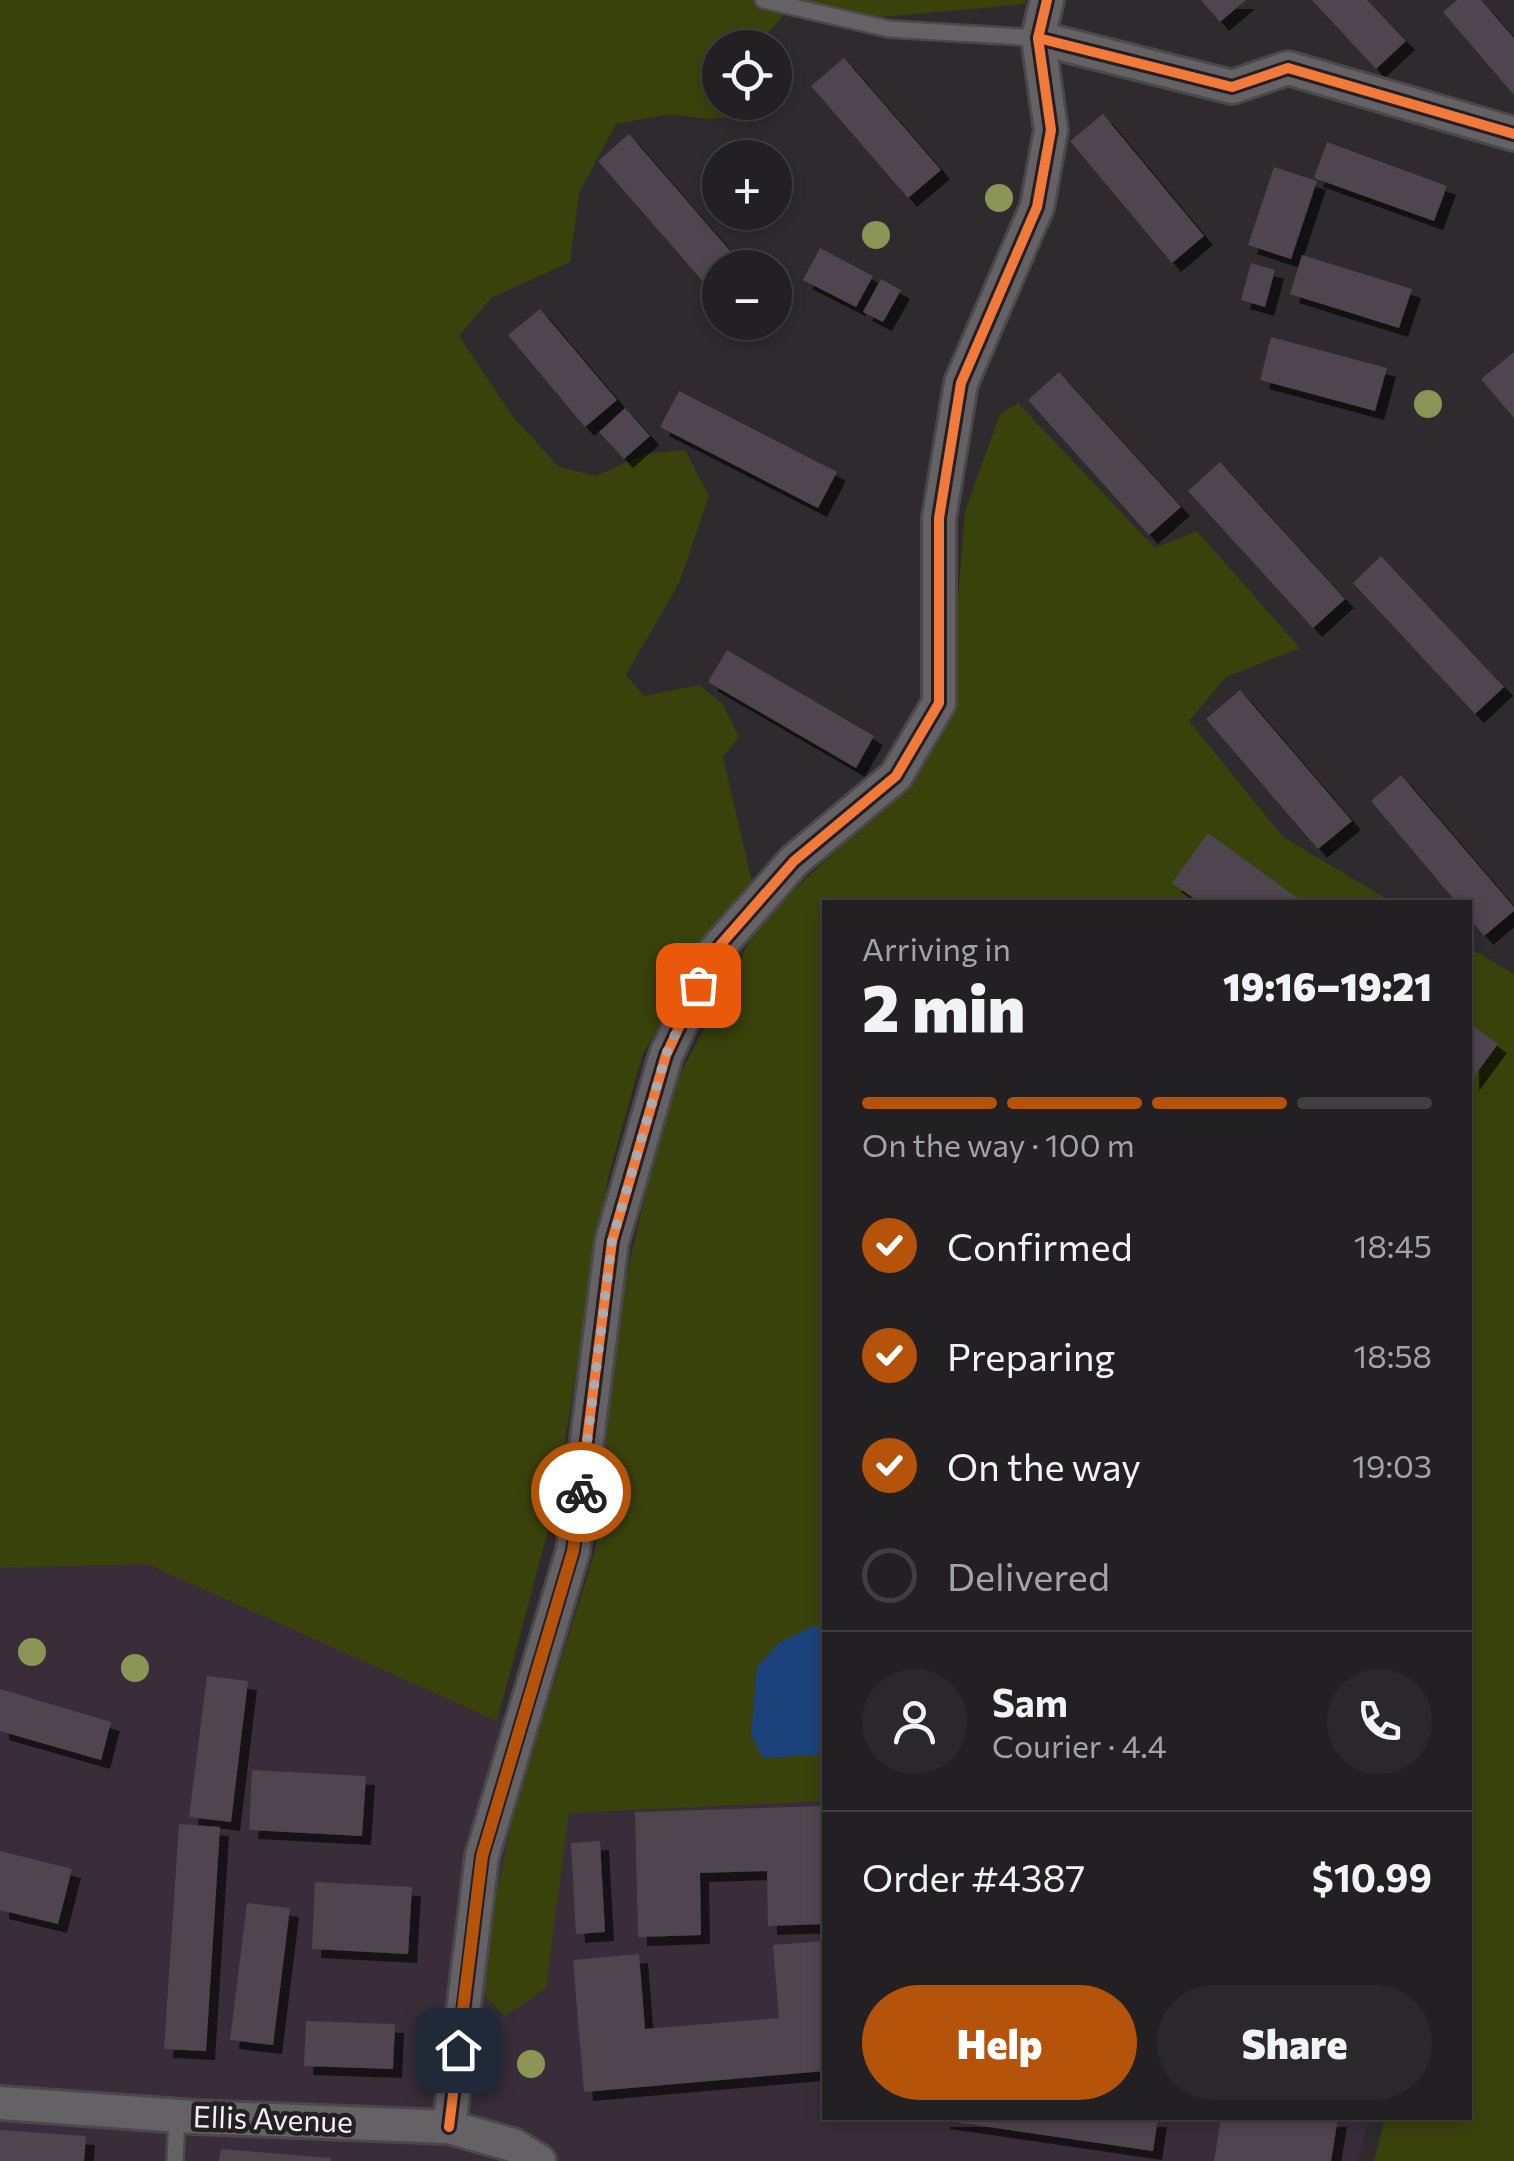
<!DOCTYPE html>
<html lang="en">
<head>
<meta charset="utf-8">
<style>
	:root { --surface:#222022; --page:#2a282a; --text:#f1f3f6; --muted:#a2a3a5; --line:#3f3e40; --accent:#b45309 }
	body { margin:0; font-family:Commissioner,sans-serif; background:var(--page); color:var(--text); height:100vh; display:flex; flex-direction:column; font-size:38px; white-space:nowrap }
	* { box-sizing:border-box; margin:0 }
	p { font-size:32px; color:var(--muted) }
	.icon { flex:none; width:55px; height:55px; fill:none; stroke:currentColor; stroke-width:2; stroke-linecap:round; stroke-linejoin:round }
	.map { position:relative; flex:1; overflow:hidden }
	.panel { position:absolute; left:822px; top:900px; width:650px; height:1220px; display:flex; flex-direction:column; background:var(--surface); border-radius:0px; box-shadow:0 5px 15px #0003,0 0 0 2px var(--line) }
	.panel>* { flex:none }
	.controls { position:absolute; left:702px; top:30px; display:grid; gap:20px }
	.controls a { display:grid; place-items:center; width:90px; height:90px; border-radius:50%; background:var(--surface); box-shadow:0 5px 15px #0003,0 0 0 2px var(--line); font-size:50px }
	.pin { position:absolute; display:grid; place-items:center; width:85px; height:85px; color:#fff; margin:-42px; border-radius:20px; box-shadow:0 5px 15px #0006 }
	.courier { position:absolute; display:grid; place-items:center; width:100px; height:100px; margin:-50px; border:8px solid #b45309; border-radius:50%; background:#fff; color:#222; box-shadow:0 2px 12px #0007 }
	.head em { font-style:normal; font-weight:800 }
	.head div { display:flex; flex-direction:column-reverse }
	.head { display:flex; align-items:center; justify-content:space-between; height:170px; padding:0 40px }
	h1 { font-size:65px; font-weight:800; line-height:75px }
	.bar { display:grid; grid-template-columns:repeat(4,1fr); gap:15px 10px; align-content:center; height:120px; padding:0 40px }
	.bar i { height:12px; border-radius:8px; background:var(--line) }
	.bar .active { background:var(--accent) }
	.bar p { grid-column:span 4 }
	.line { display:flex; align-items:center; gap:25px; padding:0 40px; border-top:2px solid var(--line) }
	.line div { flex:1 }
	.round { display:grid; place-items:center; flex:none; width:105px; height:105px; border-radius:52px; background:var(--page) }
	ol { padding:0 40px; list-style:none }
	li { display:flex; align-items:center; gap:30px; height:110px }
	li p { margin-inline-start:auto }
	li .icon { padding:10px; border-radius:50%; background:var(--accent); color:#fff; stroke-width:4 }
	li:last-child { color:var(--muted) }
	li i { width:55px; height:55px; border:5px solid var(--line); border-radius:50% }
	.action { display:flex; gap:20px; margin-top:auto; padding:20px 40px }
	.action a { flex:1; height:115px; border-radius:60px; background:var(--accent); color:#fff; font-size:40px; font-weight:800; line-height:115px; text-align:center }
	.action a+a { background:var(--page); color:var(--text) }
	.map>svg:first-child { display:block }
</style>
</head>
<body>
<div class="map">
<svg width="1514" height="2161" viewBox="0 0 1514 2161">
	<defs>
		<filter id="shadow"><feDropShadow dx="9" dy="9" stdDeviation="0" flood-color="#0009"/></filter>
	</defs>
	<rect width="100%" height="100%" fill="#2e2a2e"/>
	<polygon fill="#382d38" points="146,1564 582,1748 825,1770 825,2118 1369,2118 1358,2161 0,2161 0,1568"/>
	<g fill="#3a420c">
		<polygon points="0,0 1026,0 1025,4 880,17 794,3 766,36 774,48 720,48 720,102 775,102 775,48 792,73 774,114 707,119 670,114 616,124 579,193 570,262 491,298 459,336 513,417 559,467 596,476 645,454 685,450 709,496 679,583 626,675 644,696 699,685 722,703 739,737 723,757 753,886 711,931 642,1056 608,1178 554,1508 497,1721 147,1564 0,1568"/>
		<polygon points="1018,403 1155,548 1197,531 1300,648 1226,677 1189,721 1283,837 1392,902 825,902 825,1801 569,1813 546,1988 505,2016 484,1995 486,1942 514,1811 595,1551 621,1300 667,1099 759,923 902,788 948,724 965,511 1000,414"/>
		<polygon points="1470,948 1514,974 1514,2161 1374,2161 1385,2118 1470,2118"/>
	</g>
	<polygon fill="#1c427b" points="813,1626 825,1629 825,1754 763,1758 751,1734 757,1667 779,1643"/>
	<g fill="#4f444f" filter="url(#shadow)">
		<polygon points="1201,0 1246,0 1220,22"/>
		<polygon points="1312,0 1367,0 1406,41 1376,69"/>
		<polygon points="1457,0 1481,0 1514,38 1514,95 1443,12"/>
		<polygon points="844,58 941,170 908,198 811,86"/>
		<polygon points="1103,114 1204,236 1172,263 1070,141"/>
		<polygon points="629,134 745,268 720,268 720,301 598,161"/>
		<polygon points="1327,142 1447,186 1434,221 1314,178"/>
		<polygon points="1274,167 1317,181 1291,259 1248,245"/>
		<polygon points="820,248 873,276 856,307 803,280"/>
		<polygon points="1302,255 1412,289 1399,328 1290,294"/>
		<polygon points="1251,263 1275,270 1265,307 1241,300"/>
		<polygon points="881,279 901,290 883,322 863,312"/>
		<polygon points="540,309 617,400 585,427 508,335"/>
		<polygon points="1271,337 1387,368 1375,411 1260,380"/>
		<polygon points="1514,352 1514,418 1481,379"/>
		<polygon points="1059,372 1181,507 1149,535 1028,400"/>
		<polygon points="679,391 837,472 818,508 660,427"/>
		<polygon points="625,408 650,436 624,459 599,432"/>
		<polygon points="1220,462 1345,599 1313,628 1188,491"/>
		<polygon points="1381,556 1504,687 1475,714 1353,583"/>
		<polygon points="727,650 874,736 856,768 708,682"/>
		<polygon points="1240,690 1352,821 1318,849 1206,719"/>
		<polygon points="1401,775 1514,907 1514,911 1484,936 1470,919 1470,902 1456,902 1371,801"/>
		<polygon points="1208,833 1303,902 1199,902 1172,883"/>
		<polygon points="1470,1024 1498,1044 1470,1082"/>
		<polygon points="207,1676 248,1681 231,1822 189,1817"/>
		<polygon points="0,1689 111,1722 101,1760 0,1731"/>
		<polygon points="252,1770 366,1776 362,1836 249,1830"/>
		<polygon points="825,1806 825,1924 768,1926 767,1871 700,1873 701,1935 638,1937 635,1812"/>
		<polygon points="179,1824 220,1827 206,2051 164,2049"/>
		<polygon points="600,1841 605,1932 576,1934 571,1843"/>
		<polygon points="0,1851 72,1869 58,1924 0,1910"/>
		<polygon points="315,1882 412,1887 408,1954 312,1949"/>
		<polygon points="247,1903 290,1908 273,2045 230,2040"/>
		<polygon points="825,1941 825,2071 584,2092 573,1960 639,1954 645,2029 779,2018 773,1945"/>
		<polygon points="306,2021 395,2024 393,2069 304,2066"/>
		<polygon points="941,2118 1158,2118 1153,2151 941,2120"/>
		<polygon points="1221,2118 1338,2118 1331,2161 1214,2161"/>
		<polygon points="0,2130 86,2136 84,2161 0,2161"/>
		<polygon points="221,2149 331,2158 331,2161 219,2161"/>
	</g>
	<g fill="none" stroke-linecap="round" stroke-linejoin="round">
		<defs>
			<g id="lane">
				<polyline points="763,0 889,29 1038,38"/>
				<polyline points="175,2161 177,2116"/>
			</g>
			<g id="street">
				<polyline points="1038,38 1232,87 1288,68 1514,134"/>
				<polyline points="0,2103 195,2117 449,2127 513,2145 539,2161"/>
				<polyline points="449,2127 482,1856 573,1551 612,1241 666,1055 715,951 794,861 896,776 939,703 939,518 961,383 1037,207 1051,130 1038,38 1047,0"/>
			</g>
		</defs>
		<use href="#lane" stroke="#4a484a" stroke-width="20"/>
		<use href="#street" stroke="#4a484a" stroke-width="38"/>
		<use href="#lane" stroke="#656265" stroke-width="15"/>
		<use href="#street" stroke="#656265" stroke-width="32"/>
		<defs>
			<g id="cycleway">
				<polyline points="1038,38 1232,87 1288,68 1514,134"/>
				<polyline points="449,2127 482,1856 573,1551 612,1241 666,1055 715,951 794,861 896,776 939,703 939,518 961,383 1037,207 1051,130 1038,38 1047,0"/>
			</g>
		</defs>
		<use href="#cycleway" stroke="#251f25" stroke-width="16"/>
		<use href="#cycleway" stroke="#f17a3a" stroke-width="10"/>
	</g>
	<g fill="#8a9556">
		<circle cx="999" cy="198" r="14"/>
		<circle cx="876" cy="235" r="14"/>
		<circle cx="1428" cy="404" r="14"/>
		<circle cx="32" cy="1652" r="14"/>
		<circle cx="135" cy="1668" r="14"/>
		<circle cx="531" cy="2064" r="14"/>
	</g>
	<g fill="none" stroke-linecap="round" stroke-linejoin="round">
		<polyline stroke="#ada9ad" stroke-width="10" stroke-dasharray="0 18" points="581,1492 612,1241 666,1054 698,985"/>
		<polyline stroke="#b45309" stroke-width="12" points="458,2050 482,1856 573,1551 581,1492"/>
	</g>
	<g text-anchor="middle" stroke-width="9" stroke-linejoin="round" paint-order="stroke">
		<g font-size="30" fill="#f2eef2" stroke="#251f25">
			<text transform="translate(273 2120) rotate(2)" y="10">Ellis Avenue</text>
		</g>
	</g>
</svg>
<div class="controls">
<a><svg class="icon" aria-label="locate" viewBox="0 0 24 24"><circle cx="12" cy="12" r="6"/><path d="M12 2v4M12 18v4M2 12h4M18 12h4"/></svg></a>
<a>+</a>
<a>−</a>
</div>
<div class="pin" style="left:698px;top:985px;background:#ea580c"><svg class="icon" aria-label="bag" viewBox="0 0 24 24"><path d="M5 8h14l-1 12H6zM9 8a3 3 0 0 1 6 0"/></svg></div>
<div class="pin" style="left:458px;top:2050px;background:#1f2937"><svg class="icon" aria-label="home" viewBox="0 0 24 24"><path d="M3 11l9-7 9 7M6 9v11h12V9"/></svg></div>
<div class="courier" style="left:581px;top:1492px"><svg class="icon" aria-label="bike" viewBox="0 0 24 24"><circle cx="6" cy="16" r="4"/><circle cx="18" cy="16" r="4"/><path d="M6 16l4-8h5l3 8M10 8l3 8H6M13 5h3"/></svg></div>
<section class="panel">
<div class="head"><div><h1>2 min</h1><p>Arriving in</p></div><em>19:16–19:21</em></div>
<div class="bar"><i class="active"></i><i class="active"></i><i class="active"></i><i></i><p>On the way · 100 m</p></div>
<ol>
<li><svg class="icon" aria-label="check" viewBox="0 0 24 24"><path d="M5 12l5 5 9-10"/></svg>Confirmed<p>18:45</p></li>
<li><svg class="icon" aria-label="check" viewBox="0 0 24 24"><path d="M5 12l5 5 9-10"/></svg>Preparing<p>18:58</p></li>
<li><svg class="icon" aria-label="check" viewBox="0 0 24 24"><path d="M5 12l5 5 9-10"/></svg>On the way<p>19:03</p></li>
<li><i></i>Delivered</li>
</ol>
<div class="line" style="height:180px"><a class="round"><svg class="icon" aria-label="person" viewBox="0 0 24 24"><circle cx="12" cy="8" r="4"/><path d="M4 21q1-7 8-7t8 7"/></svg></a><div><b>Sam</b><p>Courier · 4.4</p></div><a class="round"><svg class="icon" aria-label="phone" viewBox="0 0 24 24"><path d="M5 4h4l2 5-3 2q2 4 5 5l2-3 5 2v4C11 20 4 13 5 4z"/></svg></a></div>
<div class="line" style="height:130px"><div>Order #4387</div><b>$10.99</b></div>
<div class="action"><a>Help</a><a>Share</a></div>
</section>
</div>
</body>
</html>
